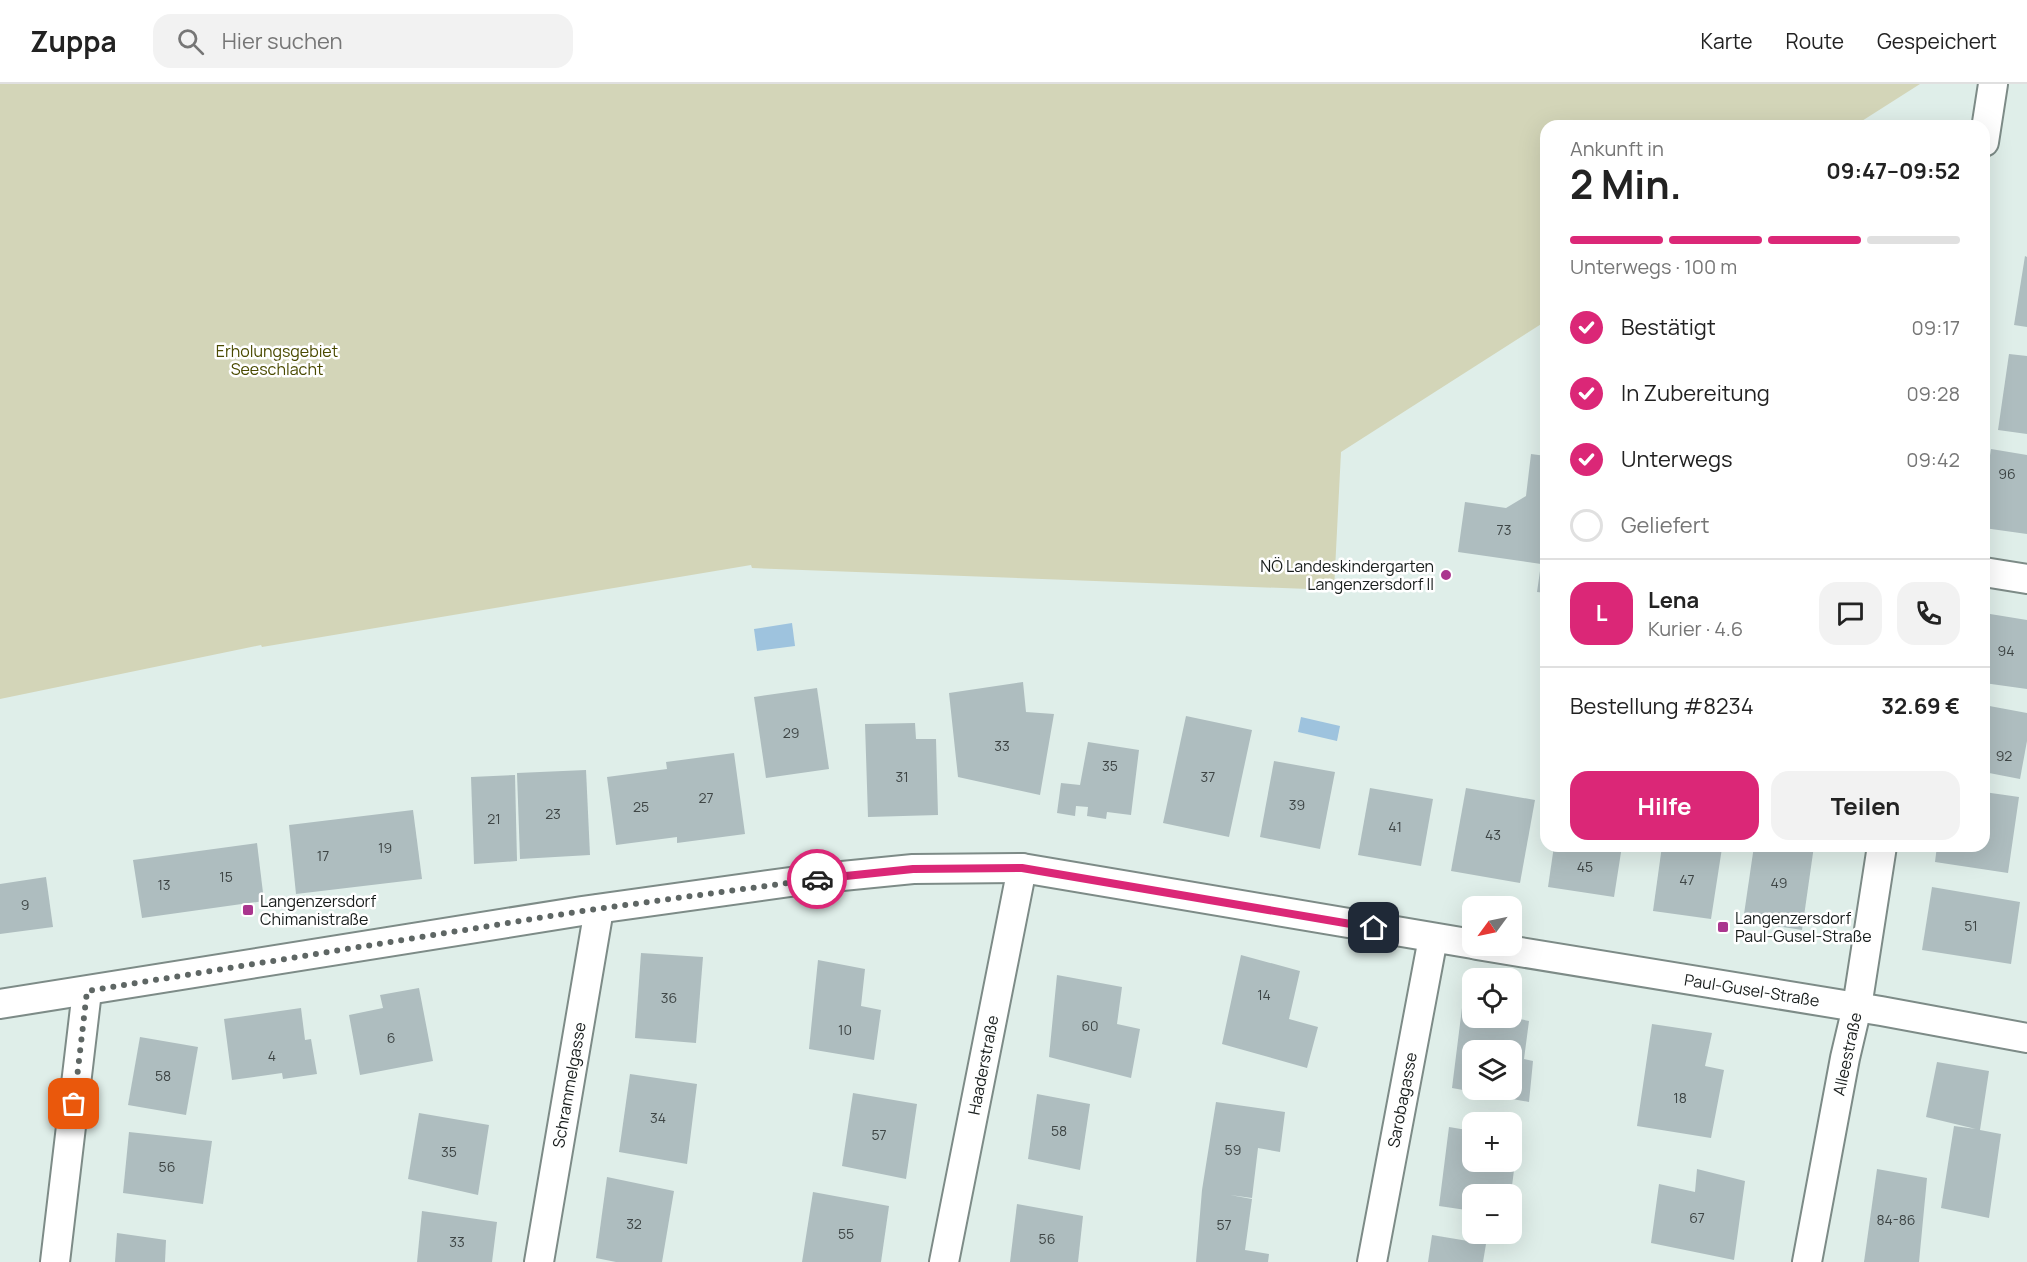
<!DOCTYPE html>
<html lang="de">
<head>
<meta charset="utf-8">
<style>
	:root { --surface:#fff; --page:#f2f2f2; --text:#222; --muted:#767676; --line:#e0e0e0; --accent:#db2777 }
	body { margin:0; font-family:Manrope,sans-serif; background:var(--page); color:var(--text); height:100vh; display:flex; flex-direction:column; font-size:22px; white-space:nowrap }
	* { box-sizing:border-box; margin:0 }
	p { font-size:20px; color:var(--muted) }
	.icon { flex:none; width:33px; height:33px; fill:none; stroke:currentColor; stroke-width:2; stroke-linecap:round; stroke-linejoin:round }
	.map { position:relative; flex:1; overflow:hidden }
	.details { position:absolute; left:1540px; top:36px; width:450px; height:732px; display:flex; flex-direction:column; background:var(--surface); border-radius:18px; box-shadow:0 6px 24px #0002 }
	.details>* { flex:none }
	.needle { width:39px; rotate:237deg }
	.tools { position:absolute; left:1462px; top:812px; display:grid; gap:12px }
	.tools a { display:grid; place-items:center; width:60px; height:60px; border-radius:12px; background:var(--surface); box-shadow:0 6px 24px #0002; font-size:30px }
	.pin { position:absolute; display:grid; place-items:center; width:51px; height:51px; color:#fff; margin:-26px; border-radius:12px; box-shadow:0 3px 9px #0006 }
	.courier { position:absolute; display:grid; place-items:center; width:60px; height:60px; margin:-30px; border:4px solid #db2777; border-radius:50%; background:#fff; color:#222; box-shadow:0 2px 8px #0007 }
	.headline em { font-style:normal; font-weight:700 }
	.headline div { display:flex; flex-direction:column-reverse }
	.headline { display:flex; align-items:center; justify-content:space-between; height:102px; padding:0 30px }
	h1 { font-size:39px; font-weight:700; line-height:45px }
	.bar { display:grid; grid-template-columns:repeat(4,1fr); gap:9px 6px; align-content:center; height:72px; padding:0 30px }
	.bar i { height:8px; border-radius:4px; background:var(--line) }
	.bar .selected { background:var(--accent) }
	.bar p { grid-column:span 4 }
	.line { display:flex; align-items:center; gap:15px; padding:0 30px; border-top:2px solid var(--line) }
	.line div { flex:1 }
	.round { display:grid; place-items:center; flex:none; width:63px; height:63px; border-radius:18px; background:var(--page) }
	ol { padding:0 30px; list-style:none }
	li { display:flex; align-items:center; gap:18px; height:66px }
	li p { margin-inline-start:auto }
	li .icon { padding:6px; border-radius:50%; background:var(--accent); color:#fff; stroke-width:4 }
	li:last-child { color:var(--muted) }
	li i { width:33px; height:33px; border:3px solid var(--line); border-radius:50% }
	.cta { display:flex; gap:12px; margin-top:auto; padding:12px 30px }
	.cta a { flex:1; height:69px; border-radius:18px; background:var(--accent); color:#fff; font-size:24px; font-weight:700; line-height:69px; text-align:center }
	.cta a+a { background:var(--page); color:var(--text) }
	header { display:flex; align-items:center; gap:36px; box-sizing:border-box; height:84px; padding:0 30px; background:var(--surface); border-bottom:2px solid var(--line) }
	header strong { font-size:28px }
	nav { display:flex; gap:33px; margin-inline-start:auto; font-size:21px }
	.search { width:420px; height:54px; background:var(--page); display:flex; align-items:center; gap:15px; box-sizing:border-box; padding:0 21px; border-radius:18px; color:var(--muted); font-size:22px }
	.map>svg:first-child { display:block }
</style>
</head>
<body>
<header>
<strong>Zuppa</strong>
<div class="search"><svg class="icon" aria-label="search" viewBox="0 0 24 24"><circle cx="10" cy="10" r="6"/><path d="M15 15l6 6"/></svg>Hier suchen</div>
<nav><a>Karte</a><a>Route</a><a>Gespeichert</a></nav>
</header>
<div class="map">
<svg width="2027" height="1178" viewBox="0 0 2027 1178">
	<rect width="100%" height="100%" fill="#dfeee9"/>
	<polygon fill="#d3d5b8" points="0,0 1920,0 1854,42 1546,42 1546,237 1341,368 1334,506 752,484 751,481 262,563 261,561 0,615"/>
	<g fill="#9ec3de">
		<polygon points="792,539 795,562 757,567 754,545"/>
		<polygon points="1301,633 1340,642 1337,657 1298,648"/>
	</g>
	<g fill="#aebdbf" fill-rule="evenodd">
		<polygon points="2025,172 2027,173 2027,243 2014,241"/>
		<polygon points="2009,270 2027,272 2027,350 1998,346"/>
		<polygon points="1991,365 2027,371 2027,450 1984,444 1984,410"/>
		<polygon points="1531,370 1546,372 1546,509 1537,508 1541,480 1458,468 1465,418 1506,424 1526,412"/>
		<polygon points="1984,529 2027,536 2027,605 1984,599"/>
		<polygon points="1023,598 1026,628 1054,630 1040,711 958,693 949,609"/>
		<polygon points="817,604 829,685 766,694 754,613"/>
		<polygon points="1984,621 2027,629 2027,657 2020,695 1984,688"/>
		<polygon points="1186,632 1252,646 1229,753 1163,739"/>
		<polygon points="915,639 916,655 936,655 938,731 868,733 865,640"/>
		<polygon points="1088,658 1139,666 1131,731 1107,728 1106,735 1087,732 1088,723 1076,722 1075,732 1057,729 1061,699 1080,701"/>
		<polygon points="734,669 745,750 677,759 677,753 616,761 607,693 667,685 666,678"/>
		<polygon points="1274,677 1335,688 1320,765 1260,753"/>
		<polygon points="586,686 590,771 520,775 517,689"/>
		<polygon points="515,691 517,777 474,780 471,693"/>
		<polygon points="1370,704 1433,715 1421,782 1358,771"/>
		<polygon points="1466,704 1535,716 1520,799 1451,787"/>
		<polygon points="1984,708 2019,713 2008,789 1935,778 1937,762 1984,762"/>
		<polygon points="413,726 422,795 296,810 289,741"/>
		<polygon points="257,759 264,817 142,834 133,776"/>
		<polygon points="1554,762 1622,762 1614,813 1548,803"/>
		<polygon points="1662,762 1722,764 1711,835 1653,827"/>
		<polygon points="1754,762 1814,762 1802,846 1743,837"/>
		<polygon points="46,793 53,843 0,850 0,800"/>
		<polygon points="1932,803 2020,818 2011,880 1922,866"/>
		<polygon points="641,869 703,873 696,959 635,954"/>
		<polygon points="1241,871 1300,887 1289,935 1318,943 1307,984 1222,960"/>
		<polygon points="818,876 865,885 861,922 881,926 874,976 809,965"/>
		<polygon points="1057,891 1122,903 1117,940 1140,945 1131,994 1049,973"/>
		<polygon points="419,904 433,977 360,991 349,931 383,924 380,911"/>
		<polygon points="301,924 305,956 311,955 317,990 283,995 282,989 232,996 224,935"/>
		<path d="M1462,924L1473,926V933H1510L1529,937L1524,975L1533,977L1529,1018L1452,1004ZM1473,966H1512V1005H1473Z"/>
		<polygon points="1652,940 1712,949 1705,982 1724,986 1711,1054 1637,1042"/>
		<polygon points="140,953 198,963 186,1031 128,1021"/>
		<polygon points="1937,978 1989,987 1980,1046 2001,1050 1989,1134 1941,1124 1954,1042 1976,1045 1926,1033"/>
		<polygon points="630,990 697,1000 687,1080 619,1068"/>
		<polygon points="853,1009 917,1020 906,1095 842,1082"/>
		<polygon points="1037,1010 1090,1020 1080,1086 1028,1075"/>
		<polygon points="1216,1018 1285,1028 1280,1068 1258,1064 1252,1114 1230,1111 1252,1115 1245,1166 1269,1170 1268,1178 1196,1178 1202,1106"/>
		<polygon points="419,1029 489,1041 478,1111 408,1095"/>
		<polygon points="1449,1043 1473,1047 1473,1077 1512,1077 1512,1053 1518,1054 1511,1110 1473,1110 1473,1127 1439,1122"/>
		<polygon points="129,1048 212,1057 203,1120 123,1109"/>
		<polygon points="1697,1085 1745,1097 1734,1176 1651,1159 1659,1100 1695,1108"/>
		<polygon points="1877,1085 1927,1094 1919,1178 1864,1178"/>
		<polygon points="607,1093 674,1107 662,1178 616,1178 596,1174"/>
		<polygon points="813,1108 889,1122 881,1178 802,1178"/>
		<polygon points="1017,1120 1083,1132 1078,1178 1010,1178"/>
		<polygon points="422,1127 497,1138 492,1178 417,1178"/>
		<polygon points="117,1149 166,1156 165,1178 115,1178"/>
		<polygon points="1432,1151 1486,1160 1483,1178 1428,1178"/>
	</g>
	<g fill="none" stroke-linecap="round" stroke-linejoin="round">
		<defs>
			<g id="minor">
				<polyline points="1984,58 1993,0"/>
				<polyline points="1984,488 2027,495"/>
				<polyline points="1477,861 1881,927 2027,954"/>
				<polyline points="0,920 582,827 812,795 913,785 1022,784 1473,860"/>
				<polyline points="55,1178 87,907"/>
				<polyline points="539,1178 599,825"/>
				<polyline points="944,1178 1022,784"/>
				<polyline points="1372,1178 1433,854"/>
				<polyline points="1807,1178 1845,974 1857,923 1882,762"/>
			</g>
		</defs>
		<use href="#minor" stroke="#7d8b87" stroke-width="32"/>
		<use href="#minor" stroke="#fff" stroke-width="28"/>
	</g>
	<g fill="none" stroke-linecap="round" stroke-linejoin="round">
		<polyline stroke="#5e6664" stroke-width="6" stroke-dasharray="0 10.8" points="74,1020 87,907 582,827 817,795"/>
		<polyline stroke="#db2777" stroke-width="8" points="817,795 913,785 1022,784 1374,844"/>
	</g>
	<g fill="#aa358e" stroke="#fff" stroke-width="2">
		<circle cx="1446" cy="491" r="6"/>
		<rect x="242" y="820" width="12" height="12" rx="3"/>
		<rect x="1717" y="837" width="12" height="12" rx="3"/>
	</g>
	<g text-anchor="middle" stroke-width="5" stroke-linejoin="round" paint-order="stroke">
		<g font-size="14" fill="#3e4545">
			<text x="2007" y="395">96</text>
			<text x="1504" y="451">73</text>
			<text x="2006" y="572">94</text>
			<text x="791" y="654">29</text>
			<text x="1002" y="667">33</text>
			<text x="2004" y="677">92</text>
			<text x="1110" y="687">35</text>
			<text x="902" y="698">31</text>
			<text x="1208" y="698">37</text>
			<text x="706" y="719">27</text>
			<text x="1297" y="726">39</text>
			<text x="641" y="728">25</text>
			<text x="553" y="735">23</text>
			<text x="494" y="740">21</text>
			<text x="1395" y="748">41</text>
			<text x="1493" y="756">43</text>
			<text x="385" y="769">19</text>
			<text x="323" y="777">17</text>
			<text x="1585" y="788">45</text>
			<text x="226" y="798">15</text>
			<text x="1687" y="801">47</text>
			<text x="1779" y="804">49</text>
			<text x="164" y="806">13</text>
			<text x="25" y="826">9</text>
			<text x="1971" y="847">51</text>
			<text x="1264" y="916">14</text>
			<text x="669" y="919">36</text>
			<text x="1090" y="947">60</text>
			<text x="845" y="951">10</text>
			<text x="391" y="959">6</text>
			<text x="272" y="977">4</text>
			<text x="163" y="997">58</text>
			<text x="1680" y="1019">18</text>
			<text x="658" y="1039">34</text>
			<text x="1059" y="1052">58</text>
			<text x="879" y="1056">57</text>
			<text x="1233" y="1071">59</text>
			<text x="449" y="1073">35</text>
			<text x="167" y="1088">56</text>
			<text x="1697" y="1139">67</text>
			<text x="1896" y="1141">84-86</text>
			<text x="634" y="1145">32</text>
			<text x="1224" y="1146">57</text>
			<text x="846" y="1155">55</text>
			<text x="1047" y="1160">56</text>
			<text x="457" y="1163">33</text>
		</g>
		<g font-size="16" fill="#4a4a01" stroke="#fff">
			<text x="277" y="273">Erholungsgebiet<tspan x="277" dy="18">Seeschlacht</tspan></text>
		</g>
		<g font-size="16" fill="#181d1c" stroke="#fff" text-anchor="start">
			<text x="1434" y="488" text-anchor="end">NÖ Landeskindergarten<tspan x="1434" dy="18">Langenzersdorf II</tspan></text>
			<text x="260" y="823">Langenzersdorf<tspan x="260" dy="18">Chimanistraße</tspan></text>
			<text x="1735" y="840">Langenzersdorf<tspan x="1735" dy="18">Paul-Gusel-Straße</tspan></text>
		</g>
		<g font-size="16" fill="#181d1c" stroke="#fff">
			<text transform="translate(1752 906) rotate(9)" y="6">Paul-Gusel-Straße</text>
			<text transform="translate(1847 970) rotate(-78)" y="6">Alleestraße</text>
			<text transform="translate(983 981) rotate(-79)" y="6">Haaderstraße</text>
			<text transform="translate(569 1001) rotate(-80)" y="6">Schrammelgasse</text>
			<text transform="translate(1402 1016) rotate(-79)" y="6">Sarobagasse</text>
		</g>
	</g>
</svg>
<div class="tools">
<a><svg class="needle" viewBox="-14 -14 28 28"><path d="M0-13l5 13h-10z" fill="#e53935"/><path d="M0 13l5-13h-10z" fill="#767676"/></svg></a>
<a><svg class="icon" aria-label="locate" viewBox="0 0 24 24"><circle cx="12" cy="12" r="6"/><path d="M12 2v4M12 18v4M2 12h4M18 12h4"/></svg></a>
<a><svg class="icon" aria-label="layers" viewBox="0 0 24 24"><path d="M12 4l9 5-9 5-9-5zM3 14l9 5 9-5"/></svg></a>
<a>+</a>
<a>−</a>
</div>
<div class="pin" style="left:74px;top:1020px;background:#ea580c"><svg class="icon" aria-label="bag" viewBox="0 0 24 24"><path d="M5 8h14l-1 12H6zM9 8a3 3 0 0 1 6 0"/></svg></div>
<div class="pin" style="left:1374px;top:844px;background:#1f2937"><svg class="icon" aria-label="home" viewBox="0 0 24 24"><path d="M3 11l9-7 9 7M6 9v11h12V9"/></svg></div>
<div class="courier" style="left:817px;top:795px"><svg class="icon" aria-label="car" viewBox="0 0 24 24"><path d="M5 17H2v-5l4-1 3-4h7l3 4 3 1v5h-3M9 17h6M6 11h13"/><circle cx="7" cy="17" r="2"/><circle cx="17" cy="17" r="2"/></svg></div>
<section class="details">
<div class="headline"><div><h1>2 Min.</h1><p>Ankunft in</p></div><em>09:47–09:52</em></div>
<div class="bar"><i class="selected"></i><i class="selected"></i><i class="selected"></i><i></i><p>Unterwegs · 100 m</p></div>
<ol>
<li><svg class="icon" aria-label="check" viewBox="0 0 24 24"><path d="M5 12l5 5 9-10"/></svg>Bestätigt<p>09:17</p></li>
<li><svg class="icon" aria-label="check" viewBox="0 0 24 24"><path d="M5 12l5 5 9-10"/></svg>In Zubereitung<p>09:28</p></li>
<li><svg class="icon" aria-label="check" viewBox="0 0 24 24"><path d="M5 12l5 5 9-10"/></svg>Unterwegs<p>09:42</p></li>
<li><i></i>Geliefert</li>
</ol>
<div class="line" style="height:108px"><b class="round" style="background:var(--accent);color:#fff">L</b><div><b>Lena</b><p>Kurier · 4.6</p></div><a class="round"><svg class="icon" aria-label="chat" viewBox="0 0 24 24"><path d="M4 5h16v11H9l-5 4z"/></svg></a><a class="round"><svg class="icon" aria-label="phone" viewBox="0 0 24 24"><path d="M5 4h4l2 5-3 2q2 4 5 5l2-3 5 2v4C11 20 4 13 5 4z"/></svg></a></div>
<div class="line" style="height:78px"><div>Bestellung #8234</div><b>32.69 €</b></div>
<div class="cta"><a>Hilfe</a><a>Teilen</a></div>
</section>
</div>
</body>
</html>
